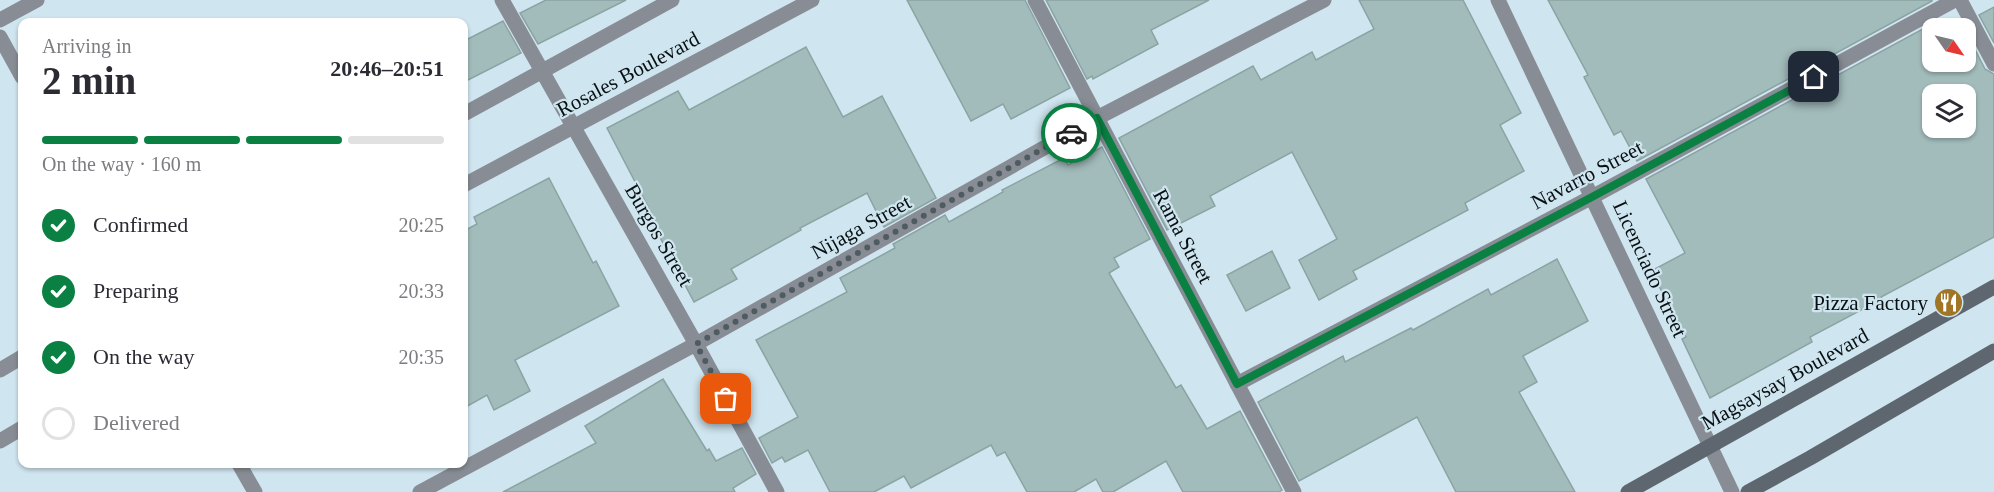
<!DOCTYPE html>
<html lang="en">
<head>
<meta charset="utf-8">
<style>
	:root { --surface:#fff; --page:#f7f7f7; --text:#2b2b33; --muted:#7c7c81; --line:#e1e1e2; --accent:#0b8043 }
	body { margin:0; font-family:Georgia,serif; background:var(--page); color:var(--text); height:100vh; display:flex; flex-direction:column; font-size:22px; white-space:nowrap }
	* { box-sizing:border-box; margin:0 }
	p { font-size:20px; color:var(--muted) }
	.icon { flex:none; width:33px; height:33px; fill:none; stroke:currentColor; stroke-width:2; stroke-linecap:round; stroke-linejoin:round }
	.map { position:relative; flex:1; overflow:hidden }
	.drawer { position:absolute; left:18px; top:18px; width:450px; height:450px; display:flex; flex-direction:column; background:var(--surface); border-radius:12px; box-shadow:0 2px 4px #0004 }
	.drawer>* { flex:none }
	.needle { width:39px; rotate:124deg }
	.buttons { position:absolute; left:1922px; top:18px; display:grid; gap:12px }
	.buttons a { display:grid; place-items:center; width:54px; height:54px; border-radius:12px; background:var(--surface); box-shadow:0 2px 4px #0004; font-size:30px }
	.pin { position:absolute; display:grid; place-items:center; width:51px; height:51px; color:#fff; margin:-26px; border-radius:12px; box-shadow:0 3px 9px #0006 }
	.courier { position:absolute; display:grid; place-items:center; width:60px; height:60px; margin:-30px; border:4px solid #0b8043; border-radius:50%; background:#fff; color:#222; box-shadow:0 2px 8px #0007 }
	.head em { font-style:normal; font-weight:600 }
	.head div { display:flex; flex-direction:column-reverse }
	.head { display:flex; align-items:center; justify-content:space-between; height:102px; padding:0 24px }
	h1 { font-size:39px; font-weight:600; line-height:45px }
	.bar { display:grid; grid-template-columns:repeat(4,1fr); gap:9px 6px; align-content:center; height:72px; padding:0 24px }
	.bar i { height:8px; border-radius:4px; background:var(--line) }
	.bar .active { background:var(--accent) }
	.bar p { grid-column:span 4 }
	ol { padding:0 24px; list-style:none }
	li { display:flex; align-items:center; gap:18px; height:66px }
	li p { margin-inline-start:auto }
	li .icon { padding:6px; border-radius:50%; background:var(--accent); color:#fff; stroke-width:4 }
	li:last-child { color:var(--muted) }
	li i { width:33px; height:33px; border:3px solid var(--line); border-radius:50% }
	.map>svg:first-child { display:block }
</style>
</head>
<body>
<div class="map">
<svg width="1994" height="492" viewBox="0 0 1994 492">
	<rect width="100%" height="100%" fill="#cfe5ef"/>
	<g fill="#a2bbbb" stroke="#8aa3a3" stroke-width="1.5" fill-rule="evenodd">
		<polygon points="546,0 626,0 538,44 520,13"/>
		<polygon points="907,0 1025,0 1070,88 1011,119 1003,104 971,121"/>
		<polygon points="1046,0 1209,0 1151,30 1158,44 1093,79 1092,76 1087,79"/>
		<polygon points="1359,0 1463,0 1521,113 1500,125 1524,171 1465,203 1468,210 1353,271 1357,279 1319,300 1299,260 1337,239 1292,152 1210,196 1215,206 1167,230 1119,138 1253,66 1261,80 1312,52 1316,60 1374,29"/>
		<polygon points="1548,0 1932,0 1932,1 1637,161 1621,131 1614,135 1584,77 1588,75"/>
		<polygon points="1994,7 1994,43 1979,15"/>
		<polygon points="503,21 521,53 464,82 464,41"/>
		<path d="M1932,24V62H1965V30L1985,69L1994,74V237L1881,297L1882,299L1810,337L1812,342L1710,398L1682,339L1686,337L1651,271L1685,253L1646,179ZM1932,94H1965V128H1932Z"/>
		<polygon points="806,47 843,117 882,96 936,198 884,227 867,193 800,228 801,230 731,269 737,279 694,302 654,226 657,224 607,128 678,91 689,110"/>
		<polygon points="1102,147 1150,239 1114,258 1119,267 1109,273 1176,388 1181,385 1207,429 1240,411 1282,490 1279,492 1183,492 1166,461 1113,492 1103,492 1096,479 1074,492 1027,492 1005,452 997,456 991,445 911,488 904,476 874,492 830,492 808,450 785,462 782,457 772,463 759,438 798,417 756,340 847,292 840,278 895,248 893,244 945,215 949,222 1003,192 1002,190 1064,158 1068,165"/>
		<polygon points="549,178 593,263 596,261 619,306 515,360 530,391 494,410 487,395 464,408 464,231 477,224 474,217"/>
		<polygon points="1272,251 1290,288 1246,311 1227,275"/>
		<polygon points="1557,259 1588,321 1523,356 1537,382 1519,392 1575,492 1456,492 1417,417 1299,481 1258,402 1343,356 1345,362 1411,328 1413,330 1488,289 1491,295"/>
		<polygon points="663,379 707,451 709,449 716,461 742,448 756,474 733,488 735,492 503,492 596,443 585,426"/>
	</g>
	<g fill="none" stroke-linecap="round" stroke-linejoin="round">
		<g stroke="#888d95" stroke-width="15">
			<polyline points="502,0 696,344 777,492"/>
			<polyline points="1035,0 1294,492"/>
			<polyline points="1498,0 1732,492"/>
			<polyline points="1960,0 1994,64"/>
			<polyline points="0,20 37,0"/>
			<polyline points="0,37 22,77"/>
			<polyline points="464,114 672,0"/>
			<polyline points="464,185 812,0"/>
			<polyline points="0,370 22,357"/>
			<polyline points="1237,384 1592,197 1955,0"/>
			<polyline points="0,441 22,428"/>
			<polyline points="239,464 255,492"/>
			<polyline points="420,492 696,344 1097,118 1324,0"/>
		</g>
		<g stroke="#5e6670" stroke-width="15">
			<polyline points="1628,492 1994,287"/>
			<polyline points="1748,492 1810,458 1994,351"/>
		</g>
	</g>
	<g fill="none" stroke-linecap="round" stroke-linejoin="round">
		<polyline stroke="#4e5b60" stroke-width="6" stroke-dasharray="0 10.8" points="726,399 696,344 1071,133"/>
		<polyline stroke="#0b8043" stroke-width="8" points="1071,133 1097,118 1237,384 1592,197 1814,77"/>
	</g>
	<defs>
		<symbol id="restaurant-disc" viewBox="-11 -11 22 22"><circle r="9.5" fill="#a07525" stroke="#cfe5ef"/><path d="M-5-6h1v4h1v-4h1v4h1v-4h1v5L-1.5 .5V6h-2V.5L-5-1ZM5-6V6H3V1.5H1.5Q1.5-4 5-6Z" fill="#fff"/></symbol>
	</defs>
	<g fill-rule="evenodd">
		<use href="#restaurant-disc" x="1932" y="286" width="33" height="33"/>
	</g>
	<g text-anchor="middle" stroke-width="4.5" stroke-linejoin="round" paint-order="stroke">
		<g font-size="21" fill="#081013" stroke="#cfe5ef">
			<text transform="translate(628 74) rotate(-28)" y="7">Rosales Boulevard</text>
			<text transform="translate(1587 175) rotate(-28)" y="7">Navarro Street</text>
			<text transform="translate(861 227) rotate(-29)" y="7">Nijaga Street</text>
			<text transform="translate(659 235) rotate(60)" y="7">Burgos Street</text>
			<text transform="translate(1183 236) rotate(62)" y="7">Rama Street</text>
			<text transform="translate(1650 269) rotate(65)" y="7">Licenciado Street</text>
			<text transform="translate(1785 379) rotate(-29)" y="7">Magsaysay Boulevard</text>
		</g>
		<g font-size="21" fill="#081013" stroke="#cfe5ef" text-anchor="end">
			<text x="1928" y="310">Pizza Factory</text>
		</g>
	</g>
</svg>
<div class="buttons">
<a><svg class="needle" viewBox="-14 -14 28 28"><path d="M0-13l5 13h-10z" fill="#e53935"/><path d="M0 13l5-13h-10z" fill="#7c7c81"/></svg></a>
<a><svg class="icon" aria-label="layers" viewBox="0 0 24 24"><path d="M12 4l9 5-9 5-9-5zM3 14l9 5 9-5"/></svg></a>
</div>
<div class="pin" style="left:726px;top:399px;background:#ea580c"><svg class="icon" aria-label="bag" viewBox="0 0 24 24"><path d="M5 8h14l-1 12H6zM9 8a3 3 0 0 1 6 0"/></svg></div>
<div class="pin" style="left:1814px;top:77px;background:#1f2937"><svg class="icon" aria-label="home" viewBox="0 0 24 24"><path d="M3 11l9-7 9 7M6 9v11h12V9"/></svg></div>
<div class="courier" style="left:1071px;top:133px"><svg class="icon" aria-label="car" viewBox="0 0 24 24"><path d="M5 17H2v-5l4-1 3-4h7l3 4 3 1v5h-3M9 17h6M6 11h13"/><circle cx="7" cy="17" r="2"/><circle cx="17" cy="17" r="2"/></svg></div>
<section class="drawer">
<div class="head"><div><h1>2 min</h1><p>Arriving in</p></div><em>20:46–20:51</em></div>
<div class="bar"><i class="active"></i><i class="active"></i><i class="active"></i><i></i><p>On the way · 160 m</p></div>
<ol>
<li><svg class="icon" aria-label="check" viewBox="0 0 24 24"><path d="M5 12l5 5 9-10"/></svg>Confirmed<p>20:25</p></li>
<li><svg class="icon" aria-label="check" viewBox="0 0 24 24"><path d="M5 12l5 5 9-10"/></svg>Preparing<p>20:33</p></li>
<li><svg class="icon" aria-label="check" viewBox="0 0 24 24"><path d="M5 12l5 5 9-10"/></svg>On the way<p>20:35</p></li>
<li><i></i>Delivered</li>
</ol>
</section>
</div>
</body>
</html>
